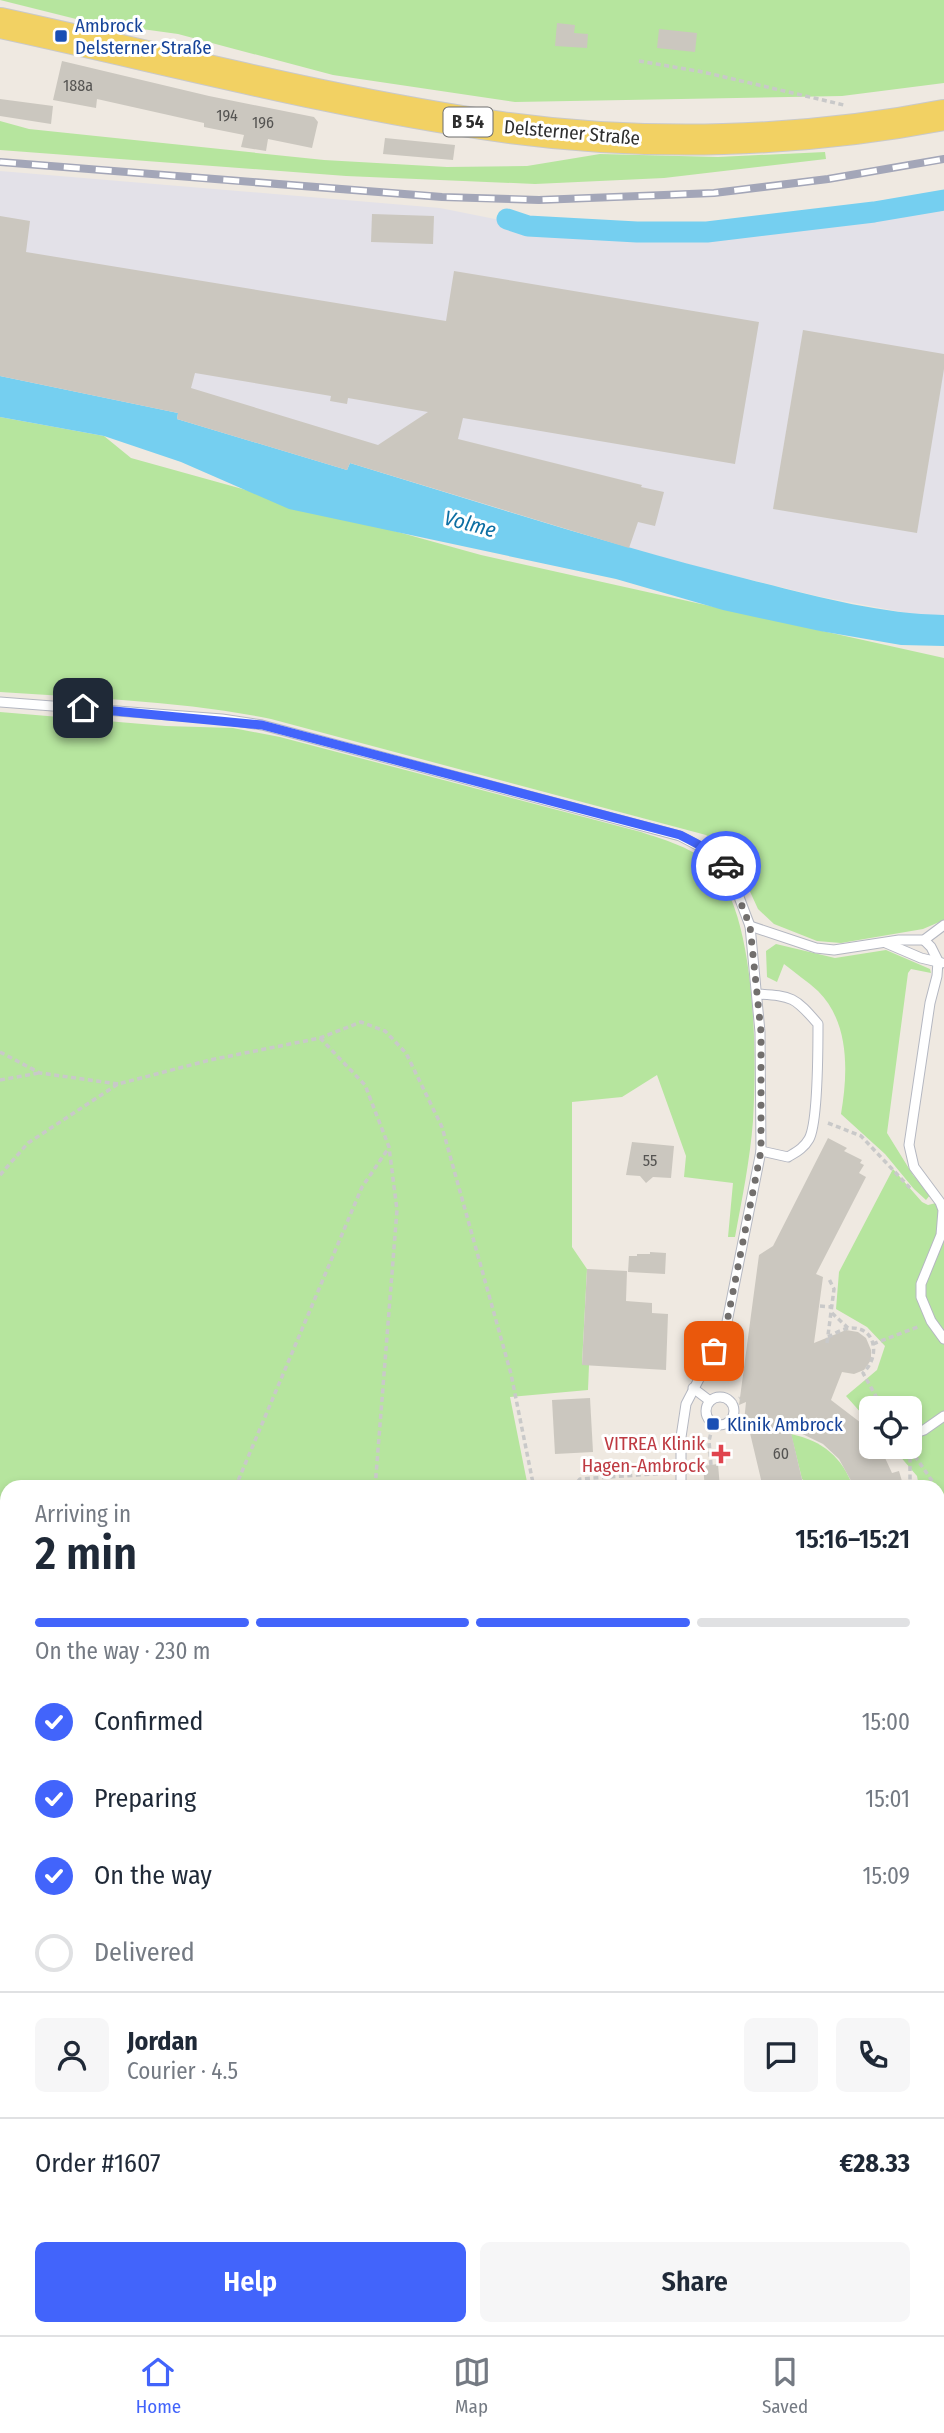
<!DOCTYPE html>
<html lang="en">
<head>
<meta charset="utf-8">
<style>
	:root { --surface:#fff; --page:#f6f6f7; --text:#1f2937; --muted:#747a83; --line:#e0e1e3; --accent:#4264fb }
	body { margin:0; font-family:"Fira Sans Condensed",sans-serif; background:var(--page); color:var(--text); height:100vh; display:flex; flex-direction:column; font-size:26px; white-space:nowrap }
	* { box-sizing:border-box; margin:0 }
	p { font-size:23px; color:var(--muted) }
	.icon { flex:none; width:38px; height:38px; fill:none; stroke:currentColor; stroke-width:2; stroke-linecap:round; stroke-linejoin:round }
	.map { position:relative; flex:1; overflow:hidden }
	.side { position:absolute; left:0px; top:1480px; width:945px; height:856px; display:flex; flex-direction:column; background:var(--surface); border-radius:21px 21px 0 0; box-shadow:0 4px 10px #0003 }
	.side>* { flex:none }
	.tools { position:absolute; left:859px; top:1396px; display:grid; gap:14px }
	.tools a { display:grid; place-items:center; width:63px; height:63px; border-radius:10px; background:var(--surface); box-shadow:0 4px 10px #0003; font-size:35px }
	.pin { position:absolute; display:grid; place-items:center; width:60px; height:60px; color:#fff; margin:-30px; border-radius:14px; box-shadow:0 4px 10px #0006 }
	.courier { position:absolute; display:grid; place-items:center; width:70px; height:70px; margin:-35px; border:5px solid #4264fb; border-radius:50%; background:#fff; color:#222; box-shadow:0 2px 9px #0007 }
	.overview em { font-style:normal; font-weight:600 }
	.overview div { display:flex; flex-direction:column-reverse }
	.overview { display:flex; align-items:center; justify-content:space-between; height:119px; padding:0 35px }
	h1 { font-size:46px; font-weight:600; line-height:52px }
	.bar { display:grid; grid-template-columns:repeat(4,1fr); gap:10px 7px; align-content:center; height:84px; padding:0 35px }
	.bar i { height:9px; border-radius:5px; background:var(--line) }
	.bar .on { background:var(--accent) }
	.bar p { grid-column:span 4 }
	.line { display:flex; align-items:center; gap:18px; padding:0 35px; border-top:2px solid var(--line) }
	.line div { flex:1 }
	.round { display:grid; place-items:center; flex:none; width:74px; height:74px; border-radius:10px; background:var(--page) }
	ol { padding:0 35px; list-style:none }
	li { display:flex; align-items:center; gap:21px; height:77px }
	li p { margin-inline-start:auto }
	li .icon { padding:7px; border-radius:50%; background:var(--accent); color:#fff; stroke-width:4 }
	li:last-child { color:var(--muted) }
	li i { width:38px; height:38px; border:4px solid var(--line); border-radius:50% }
	.primary-button { display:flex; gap:14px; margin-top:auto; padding:14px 35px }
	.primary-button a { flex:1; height:80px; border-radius:10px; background:var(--accent); color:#fff; font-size:28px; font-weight:600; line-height:80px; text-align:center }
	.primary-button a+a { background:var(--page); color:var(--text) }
	.menu { display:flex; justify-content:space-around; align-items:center; height:98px; border-top:2px solid var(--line); background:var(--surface); font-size:19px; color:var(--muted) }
	.menu a { display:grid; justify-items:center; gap:4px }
	.menu .on { color:var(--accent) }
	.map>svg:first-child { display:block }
</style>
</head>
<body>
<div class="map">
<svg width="944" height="2335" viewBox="0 0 944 2335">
	<rect width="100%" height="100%" fill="#efe9e1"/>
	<polygon fill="#e3e1e8" points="0,171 440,208 565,233 680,242 850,225 944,207 944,615 918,615 817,596 698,567 629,548 351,463 347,470 177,419 177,413 0,376"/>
	<g fill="#b6e59e">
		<polygon points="0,0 944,0 944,83 842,96 515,102 333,75 178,34 84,21"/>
		<polygon points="0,121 29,129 324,160 447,167 527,166 600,154 718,157 825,152 826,159 664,178 535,184 346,176 0,150"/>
		<path d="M0,417L104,436L131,458L481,555L944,658V920L923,929L841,943L817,941L774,924L758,909L736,861L725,849L706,835L271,719C182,701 90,698 0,692Z"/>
		<path d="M0,712L166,726L233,728L280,737L641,832C664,840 689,846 708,863C757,907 757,1058 753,1121C750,1160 742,1199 735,1237H728L733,1183L684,1177L686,1156L657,1075L622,1097L572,1102V1247L587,1269L582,1364L589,1365L588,1390L510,1397L528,1487L7,1488V2329H938V1732L944,1727V2335H0Z"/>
		<path d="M776,944L835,958L886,950L930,969L931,973L911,969L908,973L887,1133L913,1175L930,1195L926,1200L914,1189L885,1154L841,1114C848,1073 850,1023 818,991C807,981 795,973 784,964L777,982L767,977L766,951Z"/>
		<polygon points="893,1169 922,1202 928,1205 940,1202 944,1210 944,1605 938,1602 938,1488 919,1487 917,1476 892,1447 910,1447 910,1409 872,1409 871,1424 846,1396 877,1370 885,1346 867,1327 836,1309 839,1272"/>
		<path d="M791,1434C823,1441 842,1457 853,1487H812L802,1479Z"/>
	</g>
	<path fill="#75cff0" d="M0,376L178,413L177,419L347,470L350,463C482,503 613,546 747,579C811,595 878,614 944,615V646L901,645L820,631L723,610L616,579L289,509L181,462L104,436L0,417Z"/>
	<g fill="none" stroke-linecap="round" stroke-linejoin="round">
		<polyline stroke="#75cff0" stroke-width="21" points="507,219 528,226 637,232 707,232 874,212 944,200"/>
	</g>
	<g fill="#cbc7bf" fill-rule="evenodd">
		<polygon points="557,23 575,25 574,33 588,34 587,48 555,46"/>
		<polygon points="659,29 697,33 695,52 657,48"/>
		<polygon points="62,61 209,96 314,117 318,122 312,148 268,139 266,151 241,147 244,135 204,127 204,123 97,99 96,108 53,100"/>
		<polygon points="0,99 53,106 51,124 0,116"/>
		<polygon points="385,138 455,145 453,160 383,154"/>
		<polygon points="372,214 434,216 433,244 371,242"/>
		<path d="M0,216L30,221L26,252L446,321L454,271L759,322L735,464L463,418L458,439L642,485L641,487L664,492L655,526L638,522L629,548L350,463L347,470L177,419L178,413L0,376ZM195,373L331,396L330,401L347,404L348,398L428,412L378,445L191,388Z"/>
		<polygon points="803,330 944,354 944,369 917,533 773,509"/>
		<polygon points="828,1138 847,1148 844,1151 862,1160 860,1163 864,1165 859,1173 866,1177 816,1274 823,1277 814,1343 846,1330 858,1332 866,1338 871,1350 871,1360 864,1370 854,1374 842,1372 831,1400 865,1426 872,1434 872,1447 880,1447 892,1473 899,1471 904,1488 855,1488 839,1459 823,1444 790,1428 804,1488 763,1488 750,1433 743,1432 746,1402 739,1405 759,1255 773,1246"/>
		<polygon points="632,1142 674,1146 671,1178 653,1177 646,1183 640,1176 626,1175"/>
		<polygon points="650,1252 666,1253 665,1274 628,1272 629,1256 637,1256 637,1254 650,1254"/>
		<polygon points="587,1269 627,1271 626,1301 652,1303 652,1313 668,1314 666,1370 582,1365"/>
		<polygon points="590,1398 593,1452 555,1454 552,1400"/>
		<polygon points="718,1464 720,1488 705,1488 703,1466"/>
	</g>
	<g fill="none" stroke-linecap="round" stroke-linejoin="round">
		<defs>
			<g id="service">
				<polyline points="0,702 222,719 262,725 680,836 714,854 728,868 750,926 760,1032 761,1151 726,1327 686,1404 681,1437 681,1488"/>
				<polyline points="750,926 816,948 834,950 899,940 924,940 944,925"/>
				<polyline points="924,940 931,947 938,961 937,976 930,1003 909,1145 914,1167 940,1202 943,1210 941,1235 921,1284 921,1297 931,1321 944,1339"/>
				<polyline points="886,943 921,958 942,963"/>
				<path d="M758,994C792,996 795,997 818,1024C818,1045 818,1123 809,1139C804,1148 796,1152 788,1157L761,1151"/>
				<polyline points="693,1388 710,1401"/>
				<circle cx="720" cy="1411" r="14"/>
				<polyline points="910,1435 924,1430 944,1416"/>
				<polyline points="938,1871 944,1872"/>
			</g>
			<path id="primary" d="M0,23C167,59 332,103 502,127C647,147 800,143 944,115"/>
		</defs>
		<use href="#service" stroke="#b4b7c1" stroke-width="11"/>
		<use href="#primary" stroke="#c9c9c9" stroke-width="32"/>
		<g stroke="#c9c9c9" stroke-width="3.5" stroke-dasharray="5 3.5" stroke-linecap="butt">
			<polyline points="639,61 703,72 844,105"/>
			<polyline points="320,1038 365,1085 389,1147 397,1210 375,1488"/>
			<polyline points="0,1052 40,1073 118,1084"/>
			<polyline points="0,1080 39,1073"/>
			<polyline points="828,1123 861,1136 910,1188"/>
			<polyline points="0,1175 28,1143 118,1084 210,1060 320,1038 361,1022 385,1031 406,1053 442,1127 511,1374 534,1488"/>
			<polyline points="820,1306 832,1307"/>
			<polyline points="832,1313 848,1328"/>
			<path d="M828,1337C834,1334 842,1329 849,1328C876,1326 881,1356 863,1373L883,1409"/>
			<polyline points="827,1343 834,1289 829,1279"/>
			<polyline points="873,1344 920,1326"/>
			<polyline points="732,1403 740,1398"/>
			<polyline points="910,1449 937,1488"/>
			<polyline points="711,1465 709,1441 713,1424"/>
			<polyline points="235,1488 362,1187 388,1149"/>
			<polyline points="572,1488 580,1479 667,1473"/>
			<polyline points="910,1488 910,1451"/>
			<polyline points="938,1489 944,1498"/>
			<polyline points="938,1628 944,1633"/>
			<polyline points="938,1708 944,1703"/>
			<polyline points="938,1998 944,2000"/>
			<polyline points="793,2329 808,2335"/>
			<polyline points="871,2329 879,2335"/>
			<polyline points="62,2335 62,2329"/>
			<polyline points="442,2335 454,2329"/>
		</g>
		<use href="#service" stroke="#fff" stroke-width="9"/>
		<use href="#primary" stroke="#f2d163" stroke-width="30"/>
		<defs>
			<polyline id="rail" points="0,162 442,197 539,200 714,193 828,179 944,159"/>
		</defs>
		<use href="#rail" stroke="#a3a6b8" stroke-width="8"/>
		<use href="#rail" stroke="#fff" stroke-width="5" stroke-dasharray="16" stroke-linecap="butt"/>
	</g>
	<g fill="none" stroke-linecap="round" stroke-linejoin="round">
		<polyline stroke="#726f6d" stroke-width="7" stroke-dasharray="0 12.6" points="714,1351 726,1327 761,1151 761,1032 750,926 726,866"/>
		<path stroke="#4264fb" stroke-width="9" d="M83,708L262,725L680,835C698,844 712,851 726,866"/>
	</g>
	<g fill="#1a4fb4" stroke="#fff" stroke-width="2.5">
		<rect x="54" y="29" width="14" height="14" rx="3.5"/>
		<rect x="706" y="1417" width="14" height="14" rx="3.5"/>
	</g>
	<path fill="#e0444e" stroke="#fff" stroke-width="2.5" d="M717.5 1443.5h7v7h7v7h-7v7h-7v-7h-7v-7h7z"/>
	<g text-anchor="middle" stroke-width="6" stroke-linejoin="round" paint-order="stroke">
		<g font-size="16" fill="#555452">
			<text x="78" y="91">188a</text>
			<text x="227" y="121">194</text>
			<text x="263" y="128">196</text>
			<text x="650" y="1166">55</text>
			<text x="781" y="1459">60</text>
		</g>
		<rect fill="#fff" stroke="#6d6d6d" stroke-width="2" x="443.5" y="107.5" width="49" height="29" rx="5"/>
		<g font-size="18" font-weight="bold" fill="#2e2e2e">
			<text x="468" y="128">B 54</text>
		</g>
		<g font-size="19" fill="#164399" stroke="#fff" text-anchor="start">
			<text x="75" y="32">Ambrock<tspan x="75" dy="22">Delsterner Straße</tspan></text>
			<text x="727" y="1431">Klinik Ambrock</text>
		</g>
		<g font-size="19" fill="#2e2e2e" stroke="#fff">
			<text transform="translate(572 132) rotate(5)" y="7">Delsterner Straße</text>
		</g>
		<g font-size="19" fill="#be3a42" stroke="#fff" text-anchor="end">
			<text x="705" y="1450">VITREA Klinik<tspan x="705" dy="22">Hagen-Ambrock</tspan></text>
		</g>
		<g font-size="21" font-style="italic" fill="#0d6fa3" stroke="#fff">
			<text transform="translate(470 524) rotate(15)" y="7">Volme</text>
		</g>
	</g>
</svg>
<div class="tools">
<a><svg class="icon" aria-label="locate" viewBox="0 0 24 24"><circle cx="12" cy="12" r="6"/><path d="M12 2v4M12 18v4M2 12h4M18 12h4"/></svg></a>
</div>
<div class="pin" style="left:714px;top:1351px;background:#ea580c"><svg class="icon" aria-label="bag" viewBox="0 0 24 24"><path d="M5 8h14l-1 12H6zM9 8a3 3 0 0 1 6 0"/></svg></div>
<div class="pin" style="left:83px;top:708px;background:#1f2937"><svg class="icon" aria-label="home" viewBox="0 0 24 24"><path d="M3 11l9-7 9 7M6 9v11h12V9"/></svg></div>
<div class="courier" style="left:726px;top:866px"><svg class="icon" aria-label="car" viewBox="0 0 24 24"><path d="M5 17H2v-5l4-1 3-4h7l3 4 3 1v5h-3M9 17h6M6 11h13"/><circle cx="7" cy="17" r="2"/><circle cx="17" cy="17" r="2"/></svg></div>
<section class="side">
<div class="overview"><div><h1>2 min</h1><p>Arriving in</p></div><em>15:16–15:21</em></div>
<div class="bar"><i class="on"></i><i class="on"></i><i class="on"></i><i></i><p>On the way · 230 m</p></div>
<ol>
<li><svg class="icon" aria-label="check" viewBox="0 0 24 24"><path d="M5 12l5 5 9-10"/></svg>Confirmed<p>15:00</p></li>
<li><svg class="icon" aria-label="check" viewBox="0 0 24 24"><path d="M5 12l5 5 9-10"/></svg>Preparing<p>15:01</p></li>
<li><svg class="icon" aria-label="check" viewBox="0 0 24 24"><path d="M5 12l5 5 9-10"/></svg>On the way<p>15:09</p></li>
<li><i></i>Delivered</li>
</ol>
<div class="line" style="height:126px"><a class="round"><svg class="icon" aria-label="person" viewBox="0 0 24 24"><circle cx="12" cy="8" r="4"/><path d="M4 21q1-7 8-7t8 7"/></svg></a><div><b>Jordan</b><p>Courier · 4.5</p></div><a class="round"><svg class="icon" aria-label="chat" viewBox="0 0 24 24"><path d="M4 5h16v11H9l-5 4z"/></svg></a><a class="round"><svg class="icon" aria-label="phone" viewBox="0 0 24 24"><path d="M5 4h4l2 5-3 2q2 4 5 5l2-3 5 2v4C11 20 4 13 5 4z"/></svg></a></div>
<div class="line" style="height:91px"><div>Order #1607</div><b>€28.33</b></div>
<div class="primary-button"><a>Help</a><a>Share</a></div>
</section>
</div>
<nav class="menu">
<a class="on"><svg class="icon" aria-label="home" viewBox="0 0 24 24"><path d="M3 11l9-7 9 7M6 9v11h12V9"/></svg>Home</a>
<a><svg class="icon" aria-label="map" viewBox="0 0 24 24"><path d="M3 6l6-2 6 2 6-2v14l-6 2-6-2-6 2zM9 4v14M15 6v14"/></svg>Map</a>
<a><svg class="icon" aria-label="saved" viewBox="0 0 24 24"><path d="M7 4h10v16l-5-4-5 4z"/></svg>Saved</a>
</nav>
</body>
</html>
